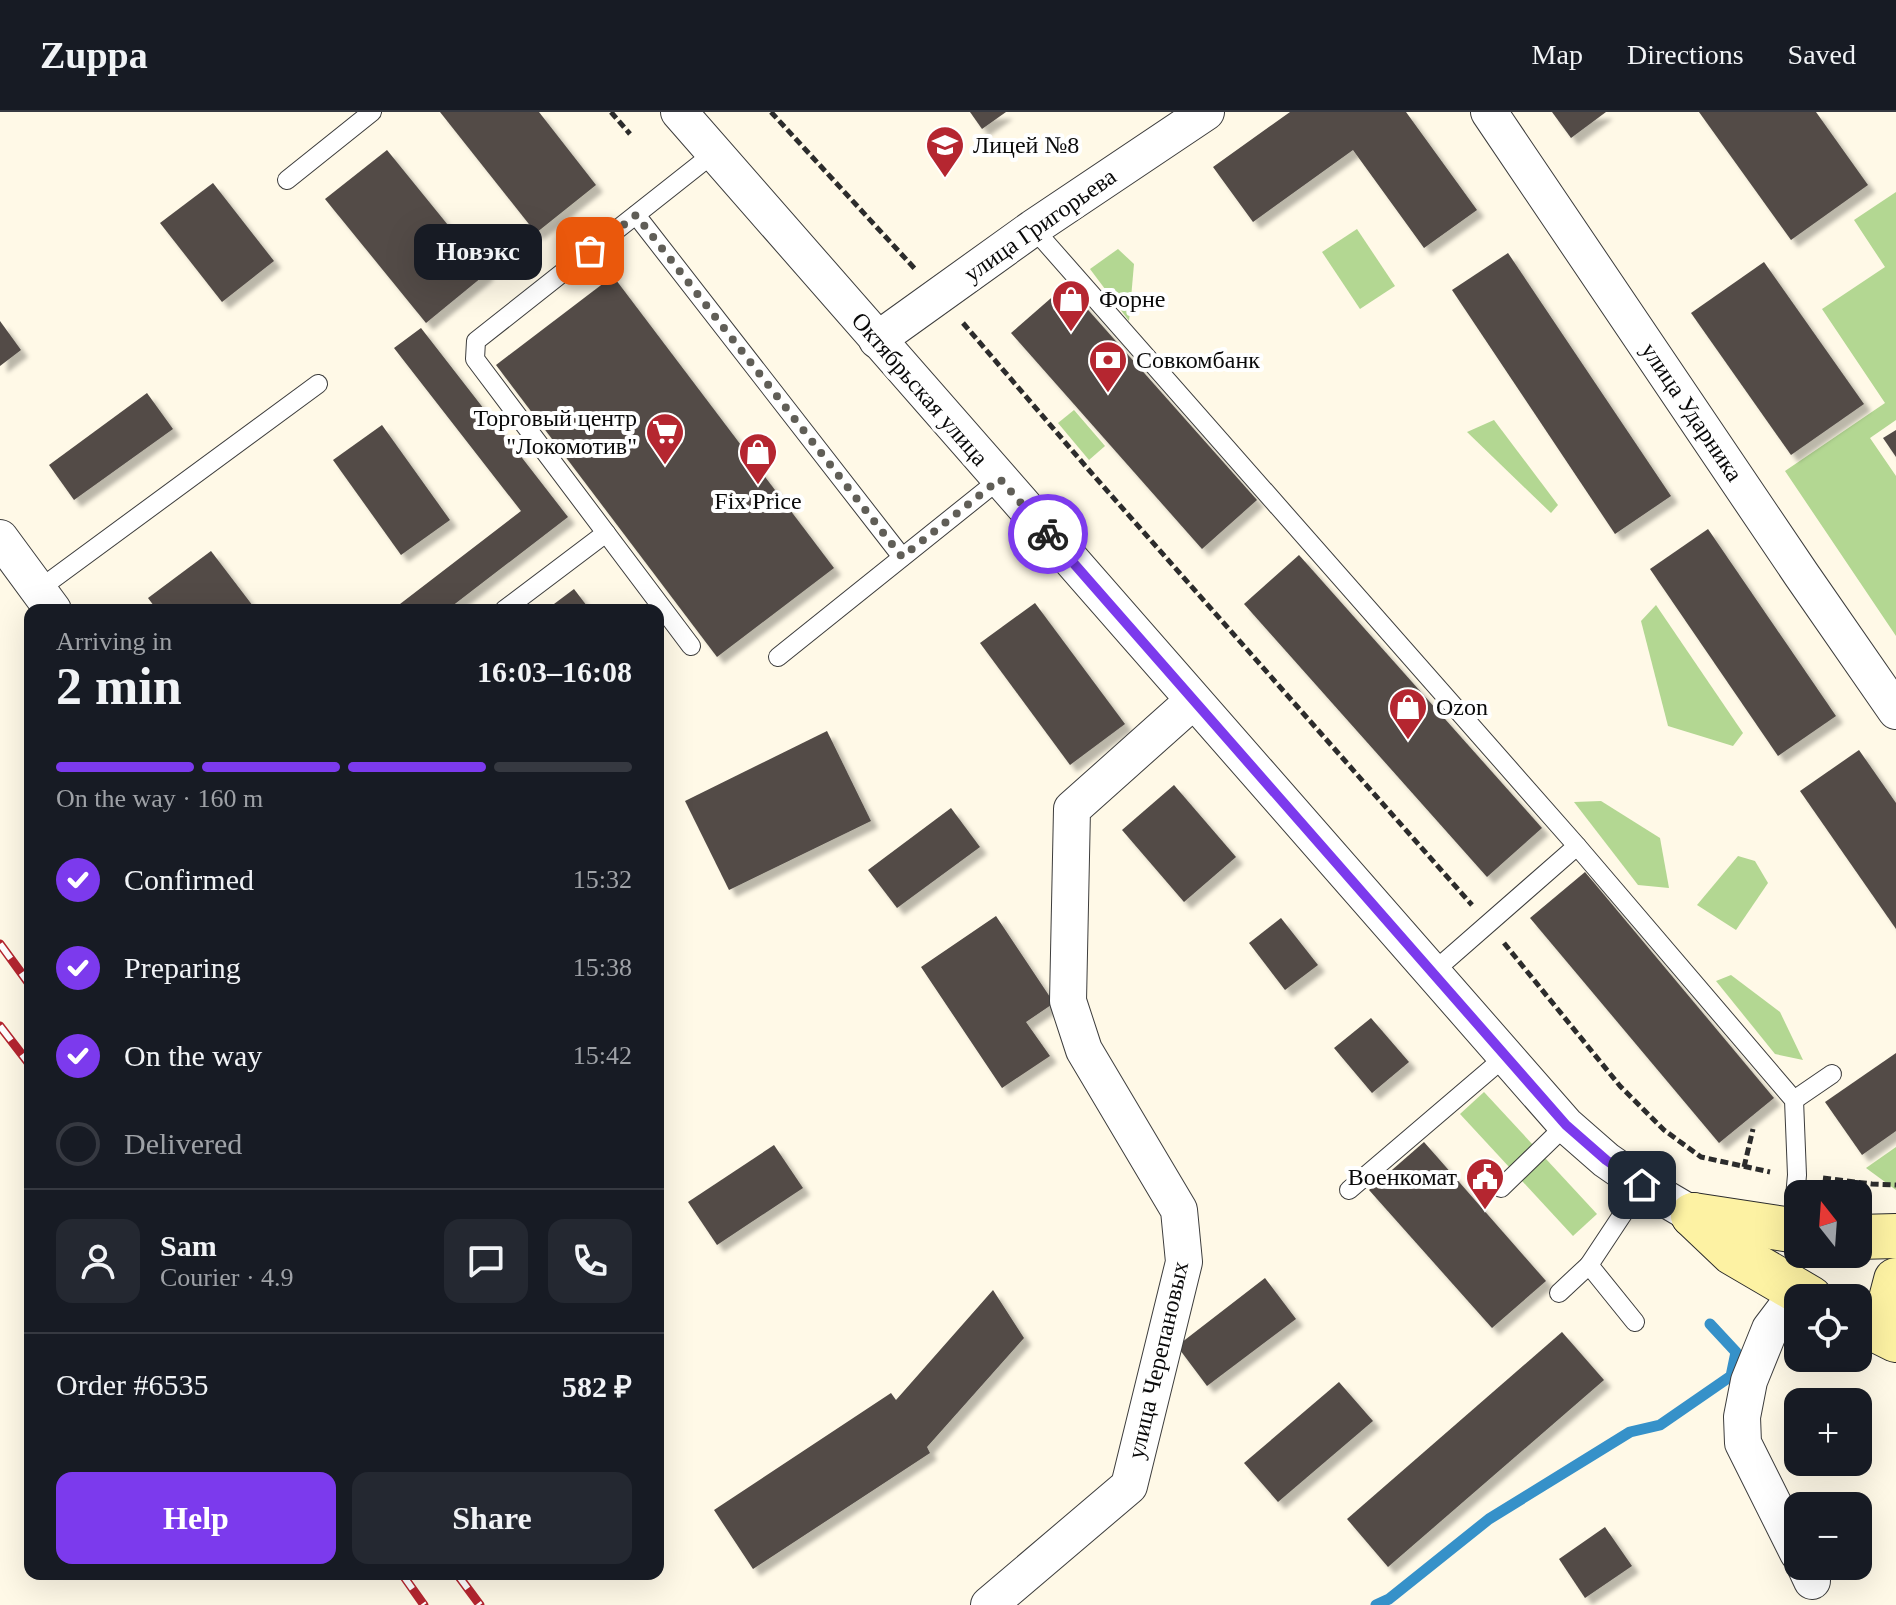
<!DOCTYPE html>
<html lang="en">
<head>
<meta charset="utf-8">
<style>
	:root { --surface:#171b24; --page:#242831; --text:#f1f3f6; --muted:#9ea1a6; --line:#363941; --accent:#7c3aed }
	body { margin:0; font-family:Georgia,serif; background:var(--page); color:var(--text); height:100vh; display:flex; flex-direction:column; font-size:30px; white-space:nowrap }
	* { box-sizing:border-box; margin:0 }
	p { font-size:26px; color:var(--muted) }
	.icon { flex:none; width:44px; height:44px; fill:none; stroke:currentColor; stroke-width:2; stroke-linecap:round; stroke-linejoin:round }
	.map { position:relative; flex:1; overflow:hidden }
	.drawer { position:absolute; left:24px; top:492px; width:640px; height:976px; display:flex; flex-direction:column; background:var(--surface); border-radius:16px; box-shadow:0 8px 32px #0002 }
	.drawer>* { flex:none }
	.needle { width:52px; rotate:343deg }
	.buttons { position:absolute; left:1784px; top:1068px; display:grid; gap:16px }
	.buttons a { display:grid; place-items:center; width:88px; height:88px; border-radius:16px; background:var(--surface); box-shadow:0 8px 32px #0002; font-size:40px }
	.pin { position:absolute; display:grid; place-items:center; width:68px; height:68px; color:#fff; margin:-34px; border-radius:16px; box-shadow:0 4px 12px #0006 }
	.courier { position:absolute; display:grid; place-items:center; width:80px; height:80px; margin:-40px; border:6px solid #7c3aed; border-radius:50%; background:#fff; color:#222; box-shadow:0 2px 10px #0007 }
	.bubble { position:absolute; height:56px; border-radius:16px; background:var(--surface); box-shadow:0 8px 32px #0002; font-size:26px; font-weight:700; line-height:56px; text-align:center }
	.summary em { font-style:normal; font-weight:700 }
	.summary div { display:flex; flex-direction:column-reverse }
	.summary { display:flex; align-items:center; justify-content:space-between; height:136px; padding:0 32px }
	h1 { font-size:52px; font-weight:700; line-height:60px }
	.bar { display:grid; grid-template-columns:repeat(4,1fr); gap:12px 8px; align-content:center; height:96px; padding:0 32px }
	.bar i { height:10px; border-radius:6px; background:var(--line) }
	.bar .active { background:var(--accent) }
	.bar p { grid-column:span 4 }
	.line { display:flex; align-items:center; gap:20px; padding:0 32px; border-top:2px solid var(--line) }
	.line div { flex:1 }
	.round { display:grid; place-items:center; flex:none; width:84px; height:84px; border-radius:16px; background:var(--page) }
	ol { padding:0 32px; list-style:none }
	li { display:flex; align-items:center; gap:24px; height:88px }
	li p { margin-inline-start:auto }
	li .icon { padding:8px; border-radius:50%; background:var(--accent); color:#fff; stroke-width:4 }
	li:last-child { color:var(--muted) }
	li i { width:44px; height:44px; border:4px solid var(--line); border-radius:50% }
	.cta { display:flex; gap:16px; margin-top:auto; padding:16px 32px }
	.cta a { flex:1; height:92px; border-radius:16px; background:var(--accent); color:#fff; font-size:32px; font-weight:700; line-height:92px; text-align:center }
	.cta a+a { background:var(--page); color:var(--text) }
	header { display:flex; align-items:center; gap:48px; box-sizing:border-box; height:112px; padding:0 40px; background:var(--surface); border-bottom:2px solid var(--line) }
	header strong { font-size:38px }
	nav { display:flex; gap:44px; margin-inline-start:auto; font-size:28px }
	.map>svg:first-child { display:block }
</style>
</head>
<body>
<header>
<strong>Zuppa</strong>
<nav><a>Map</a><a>Directions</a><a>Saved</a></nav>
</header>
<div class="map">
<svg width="1896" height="1493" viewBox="0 0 1896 1493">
	<defs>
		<filter id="shadow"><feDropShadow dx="7" dy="7" stdDeviation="2" flood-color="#0004"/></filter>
	</defs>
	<rect width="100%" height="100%" fill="#fff9e7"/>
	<g fill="#b3d792">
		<polygon points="1896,80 1896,308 1870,326 1896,364 1896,524 1785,359 1885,291 1822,197 1885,155 1854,108"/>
		<polygon points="1357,117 1395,174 1360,197 1322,140"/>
		<polygon points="1118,137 1134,152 1129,209 1090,157"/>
		<polygon points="1074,298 1105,334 1089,348 1058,311"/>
		<polygon points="1494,308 1558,393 1551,401 1467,320"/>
		<polygon points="1656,493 1743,621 1733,634 1668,614 1641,509"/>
		<polygon points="1601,689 1660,726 1669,776 1638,773 1574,690"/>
		<polygon points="1738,744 1755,749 1768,771 1736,818 1697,793"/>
		<polygon points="1731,863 1780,900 1803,948 1775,942 1716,869"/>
		<polygon points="1484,980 1597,1102 1573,1124 1460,1002"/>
		<polygon points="1896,1035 1896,1078 1866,1056"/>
	</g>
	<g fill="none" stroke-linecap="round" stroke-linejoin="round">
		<polyline stroke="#3691c9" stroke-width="11" points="1376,1493 1389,1487 1489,1407 1630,1320 1660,1313 1731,1264 1736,1240 1710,1212"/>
	</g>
	<g fill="#524b47" filter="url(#shadow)">
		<polygon points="440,0 539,0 596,73 536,121"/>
		<polygon points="970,0 1006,0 982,17"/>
		<polygon points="1290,0 1406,0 1477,98 1424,136 1353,38 1253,110 1213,55"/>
		<polygon points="1552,0 1606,0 1571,26"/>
		<polygon points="1699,0 1816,0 1868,73 1791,128"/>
		<polygon points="387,38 487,161 426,211 325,87"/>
		<polygon points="213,71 274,149 222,190 160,111"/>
		<polygon points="1508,141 1671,384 1615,422 1452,178"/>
		<polygon points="1764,150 1864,292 1791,343 1691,201"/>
		<polygon points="613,164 834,456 717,545 496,253"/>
		<polygon points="1066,173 1257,388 1202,437 1011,221"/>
		<polygon points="0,209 21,238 0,254"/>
		<polygon points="421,216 568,405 447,498 405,498 400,492 521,399 394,236"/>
		<polygon points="147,281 173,317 74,388 49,353"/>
		<polygon points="382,313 450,408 401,443 333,348"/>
		<polygon points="1896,318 1896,345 1883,326"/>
		<polygon points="1708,417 1836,604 1778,644 1650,457"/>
		<polygon points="211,439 256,498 157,498 148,486"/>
		<polygon points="1299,443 1542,716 1487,765 1244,492"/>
		<polygon points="574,477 590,498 546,498"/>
		<polygon points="1035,491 1125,612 1070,653 980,531"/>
		<polygon points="827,619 871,709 729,778 685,689"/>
		<polygon points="1859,638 1896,691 1896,817 1800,679"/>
		<polygon points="1174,673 1236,745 1184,790 1122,718"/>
		<polygon points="951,696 980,735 897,796 868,758"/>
		<polygon points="1585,760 1774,986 1719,1031 1530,806"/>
		<polygon points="996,804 1054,891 1026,910 1050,944 1002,976 921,855"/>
		<polygon points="1281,806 1318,853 1285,878 1249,831"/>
		<polygon points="1371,906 1409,950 1372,981 1334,936"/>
		<polygon points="1896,941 1896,1019 1862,1043 1825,990"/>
		<polygon points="1424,1030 1546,1169 1492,1216 1369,1078"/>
		<polygon points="774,1033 803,1076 717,1133 688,1090"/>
		<polygon points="1265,1166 1296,1207 1207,1274 1177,1234"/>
		<polygon points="993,1178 1024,1226 927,1335 930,1341 753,1457 714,1398 891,1281 896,1288"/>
		<polygon points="1562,1220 1604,1268 1388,1455 1347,1407"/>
		<polygon points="1339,1270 1373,1309 1278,1390 1244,1351"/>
		<polygon points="1605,1415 1632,1454 1585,1486 1559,1447"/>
	</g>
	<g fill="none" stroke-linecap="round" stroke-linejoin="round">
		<defs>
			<g id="lane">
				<polyline points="287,68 372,0"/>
				<polyline points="636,103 902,445"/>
				<polyline points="1033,116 1577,734 1794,988 1797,1063 1792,1118"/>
				<polyline points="38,478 318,272"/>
				<polyline points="504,498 606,421"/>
				<polyline points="691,534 475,247 476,229 714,41"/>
				<polyline points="778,545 1000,367"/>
				<polyline points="1433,860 1577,734"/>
				<polyline points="1794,988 1832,962"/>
				<polyline points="1501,1076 1566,1013"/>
				<polyline points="1349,1078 1506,944"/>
				<polyline points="1559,1181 1589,1153"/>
				<polyline points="1635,1210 1589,1153 1642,1073"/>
			</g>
			<g id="street">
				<polyline points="679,0 1566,1013 1606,1048 1642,1073 1693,1103"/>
				<polyline points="1489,0 1801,462 1896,599"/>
				<polyline points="877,228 1033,116 1206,0"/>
				<polyline points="0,426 53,498"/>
				<polyline points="1798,1441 1743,1331 1742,1305 1749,1269 1770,1217 1798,1180"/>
				<polyline points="1805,1454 1812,1469"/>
				<polyline points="989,1493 1129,1374 1184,1150 1179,1098 1084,938 1068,889 1072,697 1193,589"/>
			</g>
			<g id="secondary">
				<polyline points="1693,1103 1733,1141 1810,1186"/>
				<polyline points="1693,1103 1798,1119"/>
				<polyline points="1858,1125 1896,1124"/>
				<polyline points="1896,1168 1891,1187 1896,1196"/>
				<polyline points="1858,1209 1896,1228"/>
			</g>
		</defs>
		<use href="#lane" stroke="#3d3d3d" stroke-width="20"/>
		<use href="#street" stroke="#3d3d3d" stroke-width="38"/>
		<use href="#secondary" stroke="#2c2c2c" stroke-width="46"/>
		<g stroke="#2c2c2c" stroke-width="5" stroke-dasharray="8 4" stroke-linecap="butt">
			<polyline points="611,0 630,22"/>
			<polyline points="771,0 916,158"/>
			<polyline points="963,211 1088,357 1472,793"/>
			<polyline points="1504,831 1620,974 1664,1018 1701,1045 1770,1060"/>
			<polyline points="1744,1055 1753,1017"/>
			<polyline points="1823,1066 1872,1072 1896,1073"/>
		</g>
		<use href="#lane" stroke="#fff" stroke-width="18"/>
		<use href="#street" stroke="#fff" stroke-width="36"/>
		<use href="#secondary" stroke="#fdf2a3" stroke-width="44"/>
		<defs>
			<g id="rail">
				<polyline points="0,832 30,873"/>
				<polyline points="0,914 30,953"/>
				<polyline points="402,1462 424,1493"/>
				<polyline points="457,1462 480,1493"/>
			</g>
		</defs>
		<use href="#rail" stroke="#b52630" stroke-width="9"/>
		<use href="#rail" stroke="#fff" stroke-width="6" stroke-dasharray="18" stroke-linecap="butt"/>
	</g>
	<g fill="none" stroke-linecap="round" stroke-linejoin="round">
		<polyline stroke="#605e57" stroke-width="8" stroke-dasharray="0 14.4" points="590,139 636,103 902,445 1000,367 1048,422"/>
		<polyline stroke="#7c3aed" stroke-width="10" points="1048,422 1566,1013 1606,1048 1642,1073"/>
	</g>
	<defs>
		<symbol id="school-pin" viewBox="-11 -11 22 30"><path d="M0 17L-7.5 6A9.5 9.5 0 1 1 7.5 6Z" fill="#b52630" stroke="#fff"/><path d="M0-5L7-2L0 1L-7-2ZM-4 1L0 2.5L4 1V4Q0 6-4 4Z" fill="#fff"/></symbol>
		<symbol id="shop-pin" viewBox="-11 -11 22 30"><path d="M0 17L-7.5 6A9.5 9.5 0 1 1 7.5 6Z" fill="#b52630" stroke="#fff"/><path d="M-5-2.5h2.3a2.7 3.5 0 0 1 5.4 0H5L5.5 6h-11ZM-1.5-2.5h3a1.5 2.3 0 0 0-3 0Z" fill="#fff"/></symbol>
		<symbol id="bank-pin" viewBox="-11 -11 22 30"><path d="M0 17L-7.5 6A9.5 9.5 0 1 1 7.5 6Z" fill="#b52630" stroke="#fff"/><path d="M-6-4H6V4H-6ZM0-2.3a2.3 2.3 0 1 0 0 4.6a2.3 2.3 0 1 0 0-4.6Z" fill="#fff"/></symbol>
		<symbol id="supermarket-pin" viewBox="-11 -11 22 30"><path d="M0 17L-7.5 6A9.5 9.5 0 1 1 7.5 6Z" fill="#b52630" stroke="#fff"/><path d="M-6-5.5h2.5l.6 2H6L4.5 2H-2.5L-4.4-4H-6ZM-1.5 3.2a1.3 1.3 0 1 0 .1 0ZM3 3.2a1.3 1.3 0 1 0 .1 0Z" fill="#fff"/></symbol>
		<symbol id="civic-pin" viewBox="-11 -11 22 30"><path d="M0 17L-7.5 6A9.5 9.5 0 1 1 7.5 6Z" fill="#b52630" stroke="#fff"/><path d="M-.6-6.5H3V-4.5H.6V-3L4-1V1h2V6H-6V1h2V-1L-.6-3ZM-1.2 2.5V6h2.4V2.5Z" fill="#fff"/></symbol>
	</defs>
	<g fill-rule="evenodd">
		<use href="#school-pin" x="923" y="11" width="44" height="60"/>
		<use href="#shop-pin" x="1049" y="165" width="44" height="60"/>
		<use href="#bank-pin" x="1086" y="226" width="44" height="60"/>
		<use href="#supermarket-pin" x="643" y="298" width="44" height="60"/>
		<use href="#shop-pin" x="736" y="318" width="44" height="60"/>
		<use href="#shop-pin" x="1386" y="573" width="44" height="60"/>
		<use href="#civic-pin" x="1463" y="1043" width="44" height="60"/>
	</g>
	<g text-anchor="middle" stroke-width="8" stroke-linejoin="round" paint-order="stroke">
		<g font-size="24" fill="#0a0a0a" stroke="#fff" text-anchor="start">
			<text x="973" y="41">Лицей №8</text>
			<text x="1099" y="195">Форне</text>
			<text x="1136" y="256">Совкомбанк</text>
			<text x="637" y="314" text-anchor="end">Торговый центр<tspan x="637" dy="28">"Локомотив"</tspan></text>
			<text x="758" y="397" text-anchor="middle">Fix Price</text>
			<text x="1436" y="603">Ozon</text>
			<text x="1457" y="1073" text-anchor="end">Военкомат</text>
		</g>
		<g font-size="24" fill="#0a0a0a" stroke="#fff">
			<text transform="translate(1040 113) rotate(-35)" y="8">улица Григорьева</text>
			<text transform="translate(920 277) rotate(49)" y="8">Октябрьская улица</text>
			<text transform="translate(1692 300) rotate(56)" y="8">улица Ударника</text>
			<text transform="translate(1158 1248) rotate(-77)" y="8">улица Черепановых</text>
		</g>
	</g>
</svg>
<div class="buttons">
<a><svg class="needle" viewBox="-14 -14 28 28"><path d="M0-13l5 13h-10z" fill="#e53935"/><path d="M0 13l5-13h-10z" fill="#9ea1a6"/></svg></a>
<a><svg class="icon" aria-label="locate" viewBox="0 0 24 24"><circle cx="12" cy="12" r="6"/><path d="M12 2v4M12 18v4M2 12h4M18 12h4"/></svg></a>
<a>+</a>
<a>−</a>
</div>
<div class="pin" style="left:590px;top:139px;background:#ea580c"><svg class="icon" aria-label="bag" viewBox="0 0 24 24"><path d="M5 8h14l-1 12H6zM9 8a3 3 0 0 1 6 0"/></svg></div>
<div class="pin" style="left:1642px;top:1073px;background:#1f2937"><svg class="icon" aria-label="home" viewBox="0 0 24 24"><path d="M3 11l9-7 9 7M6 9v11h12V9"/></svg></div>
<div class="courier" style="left:1048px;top:422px"><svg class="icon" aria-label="bike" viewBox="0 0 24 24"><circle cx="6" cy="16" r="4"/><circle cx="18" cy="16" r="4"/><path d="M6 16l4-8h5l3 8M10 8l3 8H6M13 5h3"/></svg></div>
<div class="bubble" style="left:414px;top:112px;width:128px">Новэкс</div>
<section class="drawer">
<div class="summary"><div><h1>2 min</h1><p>Arriving in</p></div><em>16:03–16:08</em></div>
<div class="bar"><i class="active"></i><i class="active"></i><i class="active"></i><i></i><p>On the way · 160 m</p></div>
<ol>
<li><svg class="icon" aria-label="check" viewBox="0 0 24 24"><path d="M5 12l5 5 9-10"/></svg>Confirmed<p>15:32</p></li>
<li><svg class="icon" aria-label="check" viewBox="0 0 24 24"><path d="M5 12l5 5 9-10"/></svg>Preparing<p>15:38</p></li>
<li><svg class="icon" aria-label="check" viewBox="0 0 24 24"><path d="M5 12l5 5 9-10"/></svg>On the way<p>15:42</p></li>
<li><i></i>Delivered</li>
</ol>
<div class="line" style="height:144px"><a class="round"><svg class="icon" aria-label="person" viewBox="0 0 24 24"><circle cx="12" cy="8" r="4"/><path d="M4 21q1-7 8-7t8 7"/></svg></a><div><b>Sam</b><p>Courier · 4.9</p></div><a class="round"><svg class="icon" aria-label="chat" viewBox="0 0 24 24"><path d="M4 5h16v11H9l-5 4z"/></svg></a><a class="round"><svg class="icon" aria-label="phone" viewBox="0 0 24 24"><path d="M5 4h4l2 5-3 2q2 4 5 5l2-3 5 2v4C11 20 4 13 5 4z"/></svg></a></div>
<div class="line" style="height:104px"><div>Order #6535</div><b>582 ₽</b></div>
<div class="cta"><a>Help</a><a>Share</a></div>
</section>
</div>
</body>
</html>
